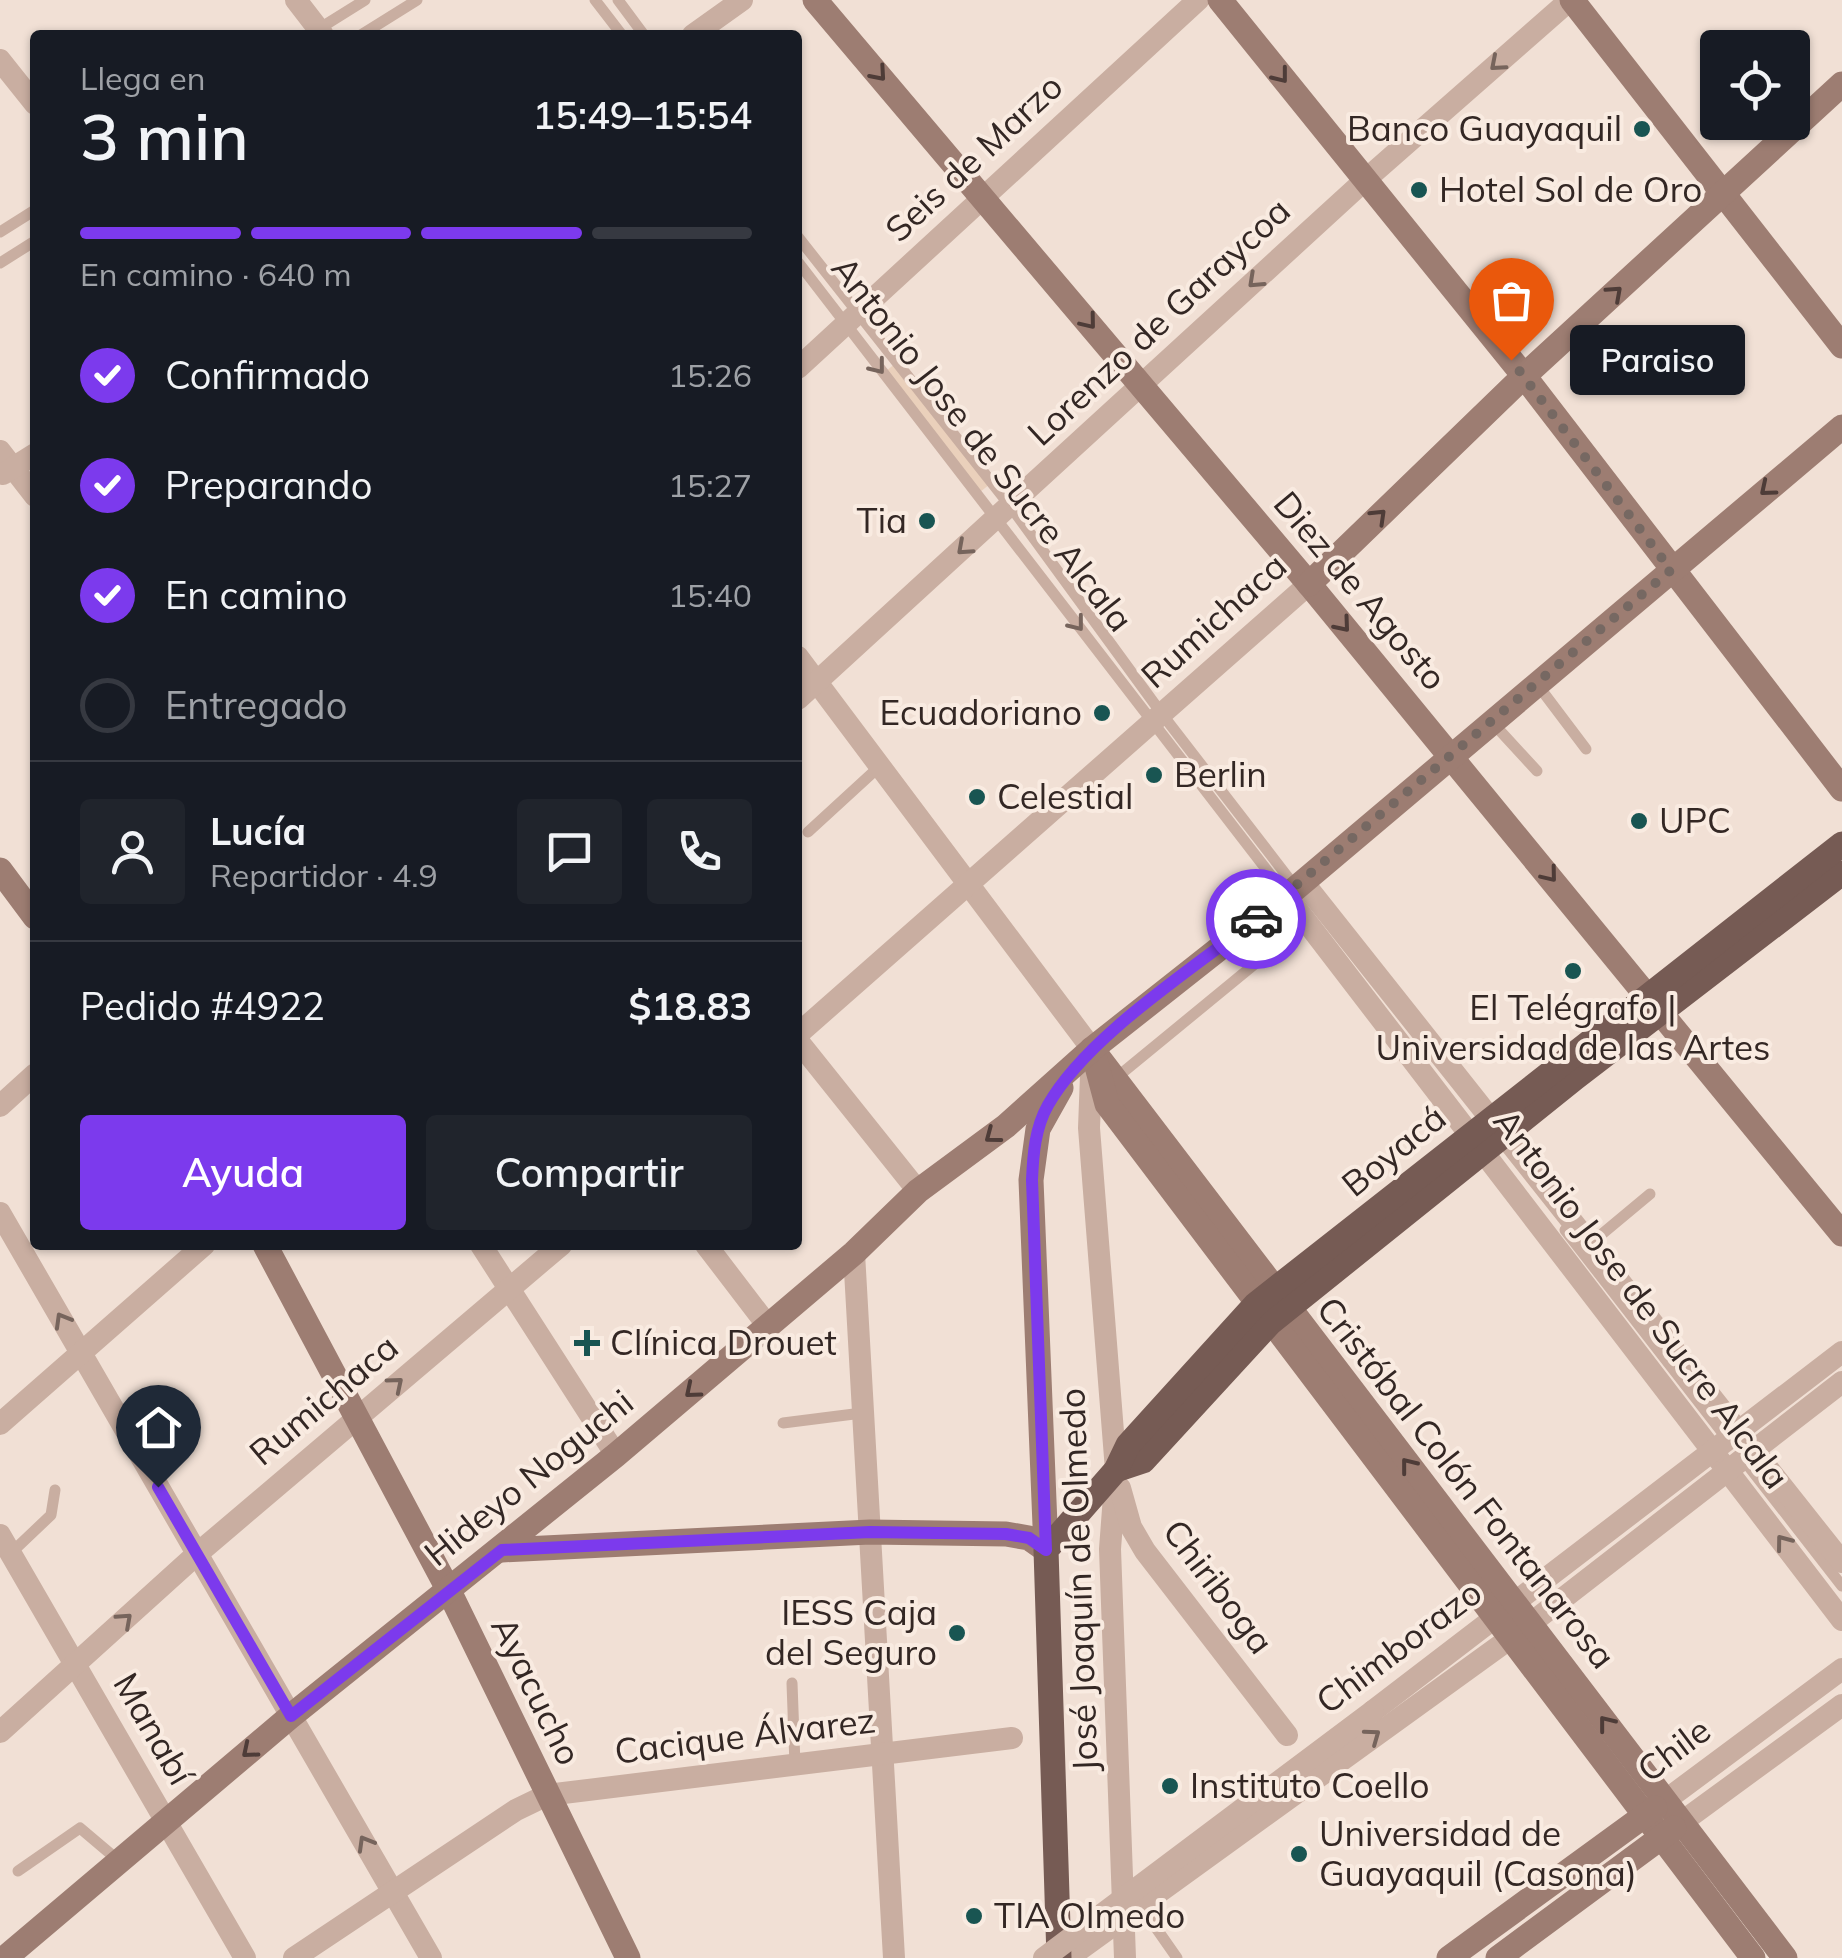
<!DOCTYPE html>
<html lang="es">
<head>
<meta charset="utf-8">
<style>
	:root { --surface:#171b24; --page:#20242c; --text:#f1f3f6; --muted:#9ea1a6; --line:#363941; --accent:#7c3aed }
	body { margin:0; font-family:Mulish,sans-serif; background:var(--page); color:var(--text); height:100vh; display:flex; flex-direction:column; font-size:38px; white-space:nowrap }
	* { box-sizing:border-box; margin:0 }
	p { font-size:32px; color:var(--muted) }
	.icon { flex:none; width:55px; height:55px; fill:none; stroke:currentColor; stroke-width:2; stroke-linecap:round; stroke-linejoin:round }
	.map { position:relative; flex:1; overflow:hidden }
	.side { position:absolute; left:30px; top:30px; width:772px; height:1220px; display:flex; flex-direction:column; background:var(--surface); border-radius:10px; box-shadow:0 2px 8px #0004 }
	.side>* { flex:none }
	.tools { position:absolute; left:1700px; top:30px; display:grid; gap:20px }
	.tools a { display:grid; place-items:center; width:110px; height:110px; border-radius:10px; background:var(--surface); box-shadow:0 2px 8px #0004; font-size:50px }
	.pin { position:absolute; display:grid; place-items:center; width:85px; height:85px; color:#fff; margin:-102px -42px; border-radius:50% 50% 50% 0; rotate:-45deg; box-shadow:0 0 10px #0007 }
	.pin .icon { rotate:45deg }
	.courier { position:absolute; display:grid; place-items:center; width:100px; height:100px; margin:-50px; border:8px solid #7c3aed; border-radius:50%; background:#fff; color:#222; box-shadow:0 2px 12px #0007 }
	.bubble { position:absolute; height:70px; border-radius:10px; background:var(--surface); box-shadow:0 2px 8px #0004; font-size:32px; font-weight:600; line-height:70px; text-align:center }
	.summary em { font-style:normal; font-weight:600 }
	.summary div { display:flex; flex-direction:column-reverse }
	.summary { display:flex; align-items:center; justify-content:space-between; height:170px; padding:0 50px }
	h1 { font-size:65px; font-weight:600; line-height:75px }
	.bar { display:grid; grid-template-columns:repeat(4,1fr); gap:15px 10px; align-content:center; height:120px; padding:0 50px }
	.bar i { height:12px; border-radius:8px; background:var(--line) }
	.bar .selected { background:var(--accent) }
	.bar p { grid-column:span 4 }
	.line { display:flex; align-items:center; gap:25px; padding:0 50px; border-top:2px solid var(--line) }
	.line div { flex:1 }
	.round { display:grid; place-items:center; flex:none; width:105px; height:105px; border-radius:10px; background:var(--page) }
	ol { padding:0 50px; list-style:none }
	li { display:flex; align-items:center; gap:30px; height:110px }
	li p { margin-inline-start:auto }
	li .icon { padding:10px; border-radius:50%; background:var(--accent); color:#fff; stroke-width:4 }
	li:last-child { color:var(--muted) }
	li i { width:55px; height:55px; border:5px solid var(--line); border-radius:50% }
	.cta { display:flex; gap:20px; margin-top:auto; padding:20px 50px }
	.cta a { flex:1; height:115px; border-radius:10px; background:var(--accent); color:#fff; font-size:40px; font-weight:600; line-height:115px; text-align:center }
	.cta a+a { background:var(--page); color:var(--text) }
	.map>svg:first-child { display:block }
</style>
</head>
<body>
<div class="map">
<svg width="1842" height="1958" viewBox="0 0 1842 1958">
	<rect width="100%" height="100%" fill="#f1e0d5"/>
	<polygon fill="#ead0bb" points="896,363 990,484 980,492 886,371"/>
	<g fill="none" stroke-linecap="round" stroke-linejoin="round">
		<g stroke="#c9aea1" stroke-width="11">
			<polyline points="595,0 622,35"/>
			<polyline points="618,0 644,35"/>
			<polyline points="317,30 365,0"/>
			<polyline points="361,35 417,0"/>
			<polyline points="0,232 35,210"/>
			<polyline points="798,237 1011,507 1162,714 1297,889"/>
			<polyline points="798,262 1286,895"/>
			<polyline points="0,263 35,241"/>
			<polyline points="1537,684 1586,749"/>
			<polyline points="1491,721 1537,771"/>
			<polyline points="808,832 880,766"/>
			<polyline points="1116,1078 1306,922"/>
			<polyline points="1565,1230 1729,1441"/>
			<polyline points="1590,1244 1650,1194"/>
			<polyline points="783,1423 862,1413"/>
			<polyline points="1743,1459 1842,1586"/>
			<polyline points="11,1553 51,1515 55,1490"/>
			<polyline points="792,1683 795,1765"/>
			<polyline points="18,1871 80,1828 119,1861"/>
			<polyline points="1140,1905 1177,1958"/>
		</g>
		<g stroke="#c9aea1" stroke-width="22">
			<polyline points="296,0 323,35"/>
			<polyline points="693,35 742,0"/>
			<polyline points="0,60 35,104"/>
			<polyline points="798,368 1198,0"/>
			<polyline points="0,451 35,496"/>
			<polyline points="3,474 35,454"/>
			<polyline points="798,657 1092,1049 1089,1128 1116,1470 1110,1549 1125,1958"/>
			<polyline points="798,699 1364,181 1570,0"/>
			<polyline points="1303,882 1842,1562"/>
			<polyline points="1286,895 1842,1620"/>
			<polyline points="798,1034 1309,584"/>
			<polyline points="798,1041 918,1191"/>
			<polyline points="0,1106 35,1074"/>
			<polyline points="0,1213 431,1958"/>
			<polyline points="481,1245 616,1455"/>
			<polyline points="706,1245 768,1326"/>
			<polyline points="854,1253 894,1958"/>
			<polyline points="0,1424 204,1245"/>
			<polyline points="1120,1488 1131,1527 1145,1551 1287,1735"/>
			<polyline points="0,1535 245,1958"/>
			<polyline points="1373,1711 1842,1352"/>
			<polyline points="0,1732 197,1554 561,1245"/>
			<polyline points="1666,1800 1842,1669"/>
			<polyline points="1682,1822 1842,1705"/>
			<polyline points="294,1958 516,1810 547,1795 1012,1738"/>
			<polyline points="1068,1958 1530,1624 1842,1382"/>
		</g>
		<g stroke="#9d7d72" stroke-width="25">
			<polyline points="815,0 1309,584 1842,1234"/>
			<polyline points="1220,0 1524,376 1842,789"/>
			<polyline points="1572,0 1842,346"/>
			<polyline points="1309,584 1524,376 1842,84"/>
			<polyline points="0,870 35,917"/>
			<polyline points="1092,1049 1785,1958"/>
			<polyline points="1095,1059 1107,1104 1753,1958"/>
			<polyline points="265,1245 448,1589 628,1958"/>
			<polyline points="502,1550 870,1532 1006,1534 1029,1538 1046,1550"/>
			<polyline points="1046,1550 1031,1180 1038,1129 1061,1088"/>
			<polyline points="5,1958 291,1716 616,1455 854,1253 918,1191 1006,1126 1092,1049 1296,888 1842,427"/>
			<polyline points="1449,1958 1655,1808"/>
			<polyline points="1498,1958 1674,1828"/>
		</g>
		<g stroke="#765b54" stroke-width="25">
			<polyline points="1116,1470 1143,1461 1270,1323 1575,1078 1842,873"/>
			<polyline points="1059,1958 1046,1550 1116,1470 1128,1445 1256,1304 1842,844"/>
		</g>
		<polyline stroke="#c9aea1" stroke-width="22" points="1044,1958 1373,1711"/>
	</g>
	<defs><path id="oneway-chevron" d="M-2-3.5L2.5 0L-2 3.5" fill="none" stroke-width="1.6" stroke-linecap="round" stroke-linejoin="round" transform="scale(2.5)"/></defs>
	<g stroke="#76645c">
		<use href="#oneway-chevron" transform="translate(1497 64) rotate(139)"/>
		<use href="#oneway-chevron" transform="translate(1255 281) rotate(137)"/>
		<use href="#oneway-chevron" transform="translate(878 367) rotate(52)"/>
		<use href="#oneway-chevron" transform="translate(964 548) rotate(138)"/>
		<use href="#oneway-chevron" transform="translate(1077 624) rotate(52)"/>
		<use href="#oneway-chevron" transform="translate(62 1320) rotate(-120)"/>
		<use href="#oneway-chevron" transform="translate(396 1384) rotate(-40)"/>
		<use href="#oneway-chevron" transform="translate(1783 1542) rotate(-127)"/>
		<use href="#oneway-chevron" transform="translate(125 1620) rotate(-42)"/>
		<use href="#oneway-chevron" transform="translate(1373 1736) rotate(-36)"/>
		<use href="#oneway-chevron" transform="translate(365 1843) rotate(-120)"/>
	</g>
	<g stroke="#4e3c38">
		<use href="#oneway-chevron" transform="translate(879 74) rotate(49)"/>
		<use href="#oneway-chevron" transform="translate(1281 76) rotate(52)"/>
		<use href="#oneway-chevron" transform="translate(1615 293) rotate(-42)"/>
		<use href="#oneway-chevron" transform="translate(1089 322) rotate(51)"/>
		<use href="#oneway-chevron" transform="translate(1767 489) rotate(140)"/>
		<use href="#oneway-chevron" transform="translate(1379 516) rotate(-44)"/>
		<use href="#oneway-chevron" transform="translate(1343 625) rotate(50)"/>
		<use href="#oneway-chevron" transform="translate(1550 875) rotate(51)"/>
		<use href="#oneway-chevron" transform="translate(992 1136) rotate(143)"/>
		<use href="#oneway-chevron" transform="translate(692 1391) rotate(140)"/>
		<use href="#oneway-chevron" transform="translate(1408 1465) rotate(-128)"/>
		<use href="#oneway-chevron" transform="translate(1606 1723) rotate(-128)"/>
		<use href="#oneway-chevron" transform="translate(249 1751) rotate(140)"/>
	</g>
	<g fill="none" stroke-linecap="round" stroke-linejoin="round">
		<polyline stroke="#766862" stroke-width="10" stroke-dasharray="0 18" points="1256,919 1671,570 1511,360"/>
		<path stroke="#7c3aed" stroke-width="12" d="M158,1487L291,1716L502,1550L870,1532L1006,1534L1029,1538L1046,1550L1032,1180C1033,1155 1035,1128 1048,1105C1087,1036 1193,969 1256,919"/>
	</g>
	<g fill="#195552" stroke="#f9ebe1" stroke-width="4">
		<circle cx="1642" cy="129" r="10"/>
		<circle cx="1419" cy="190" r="10"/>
		<circle cx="927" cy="521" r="10"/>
		<circle cx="1102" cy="713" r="10"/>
		<circle cx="1154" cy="775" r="10"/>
		<circle cx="977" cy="797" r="10"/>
		<circle cx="1639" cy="821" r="10"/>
		<circle cx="1573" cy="971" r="10"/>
		<path d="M582 1328h10v10h10v10h-10v10h-10v-10h-10v-10h10z"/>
		<circle cx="957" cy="1633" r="10"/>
		<circle cx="1170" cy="1786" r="10"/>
		<circle cx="1299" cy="1854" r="10"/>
		<circle cx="974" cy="1916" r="10"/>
	</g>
	<g text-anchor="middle" stroke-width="8" stroke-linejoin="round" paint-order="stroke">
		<g font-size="35" fill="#332724" stroke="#f9ebe1" text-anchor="start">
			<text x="1622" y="141" text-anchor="end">Banco Guayaquil</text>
			<text x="1439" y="202">Hotel Sol de Oro</text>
			<text x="907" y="533" text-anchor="end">Tia</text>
			<text x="1082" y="725" text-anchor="end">Ecuadoriano</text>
			<text x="1174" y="787">Berlin</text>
			<text x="997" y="809">Celestial</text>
			<text x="1659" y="833">UPC</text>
			<text x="1573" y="1020" text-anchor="middle">El Telégrafo |<tspan x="1573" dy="40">Universidad de las Artes</tspan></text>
			<text x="610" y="1355">Clínica Drouet</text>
			<text x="937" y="1625" text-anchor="end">IESS Caja<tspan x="937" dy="40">del Seguro</tspan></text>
			<text x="1190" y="1798">Instituto Coello</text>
			<text x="1319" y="1846">Universidad de<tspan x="1319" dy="40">Guayaquil (Casona)</tspan></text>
			<text x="994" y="1928">TIA Olmedo</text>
		</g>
		<g font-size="35" fill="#332724" stroke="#f9ebe1">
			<text transform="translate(974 158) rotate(-43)" y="12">Seis de Marzo</text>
			<text transform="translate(1159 322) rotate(-43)" y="12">Lorenzo de Garaycoa</text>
			<text transform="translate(982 444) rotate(52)" y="12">Antonio Jose de Sucre Alcala</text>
			<text transform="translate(1360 591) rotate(50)" y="12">Diez de Agosto</text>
			<text transform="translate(1214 621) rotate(-42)" y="12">Rumichaca</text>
			<text transform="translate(1394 1151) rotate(-39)" y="12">Boyacá</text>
			<text transform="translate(1641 1299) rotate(53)" y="12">Antonio Jose de Sucre Alcala</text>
			<text transform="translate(324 1400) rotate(-40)" y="12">Rumichaca</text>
			<text transform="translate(529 1478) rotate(-39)" y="12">Hideyo Noguchi</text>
			<text transform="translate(1466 1483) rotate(52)" y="12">Cristóbal Colón Fontanarosa</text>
			<text transform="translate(1079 1580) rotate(-92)" y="12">José Joaquín de Olmedo</text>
			<text transform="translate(1218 1587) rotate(53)" y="12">Chiriboga</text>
			<text transform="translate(1399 1647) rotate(-37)" y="12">Chimborazo</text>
			<text transform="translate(536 1691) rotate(64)" y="12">Ayacucho</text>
			<text transform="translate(153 1729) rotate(60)" y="12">Manabí</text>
			<text transform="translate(745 1736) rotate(-7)" y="12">Cacique Álvarez</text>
			<text transform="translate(1674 1750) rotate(-37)" y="12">Chile</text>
		</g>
	</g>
</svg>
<div class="tools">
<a><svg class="icon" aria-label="locate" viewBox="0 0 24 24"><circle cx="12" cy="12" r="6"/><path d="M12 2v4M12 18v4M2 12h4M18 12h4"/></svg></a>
</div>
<div class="pin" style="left:1511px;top:360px;background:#ea580c"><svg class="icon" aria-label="bag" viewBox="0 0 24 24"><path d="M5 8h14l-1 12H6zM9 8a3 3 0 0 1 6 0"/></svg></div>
<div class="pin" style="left:158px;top:1487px;background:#1f2937"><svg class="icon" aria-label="home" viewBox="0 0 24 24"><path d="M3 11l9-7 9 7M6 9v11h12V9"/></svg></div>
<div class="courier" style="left:1256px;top:919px"><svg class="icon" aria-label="car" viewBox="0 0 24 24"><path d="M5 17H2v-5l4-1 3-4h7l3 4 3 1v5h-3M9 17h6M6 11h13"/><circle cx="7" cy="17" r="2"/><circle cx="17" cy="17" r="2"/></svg></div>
<div class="bubble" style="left:1570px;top:325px;width:175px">Paraiso</div>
<section class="side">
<div class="summary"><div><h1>3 min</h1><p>Llega en</p></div><em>15:49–15:54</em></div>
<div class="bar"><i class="selected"></i><i class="selected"></i><i class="selected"></i><i></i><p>En camino · 640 m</p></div>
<ol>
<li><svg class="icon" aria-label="check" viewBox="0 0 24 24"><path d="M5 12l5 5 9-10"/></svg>Confirmado<p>15:26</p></li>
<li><svg class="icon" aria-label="check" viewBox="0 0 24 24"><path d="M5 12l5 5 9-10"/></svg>Preparando<p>15:27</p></li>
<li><svg class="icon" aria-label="check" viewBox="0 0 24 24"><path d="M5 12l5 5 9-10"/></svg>En camino<p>15:40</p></li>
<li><i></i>Entregado</li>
</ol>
<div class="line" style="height:180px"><a class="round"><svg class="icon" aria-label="person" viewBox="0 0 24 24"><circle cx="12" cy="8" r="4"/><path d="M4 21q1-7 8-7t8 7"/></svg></a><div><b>Lucía</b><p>Repartidor · 4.9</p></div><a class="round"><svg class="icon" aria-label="chat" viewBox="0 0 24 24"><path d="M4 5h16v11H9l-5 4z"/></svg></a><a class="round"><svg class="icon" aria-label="phone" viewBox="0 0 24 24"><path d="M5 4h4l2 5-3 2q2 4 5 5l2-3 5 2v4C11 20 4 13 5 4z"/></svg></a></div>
<div class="line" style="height:130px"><div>Pedido #4922</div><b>$18.83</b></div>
<div class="cta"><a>Ayuda</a><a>Compartir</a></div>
</section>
</div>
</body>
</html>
